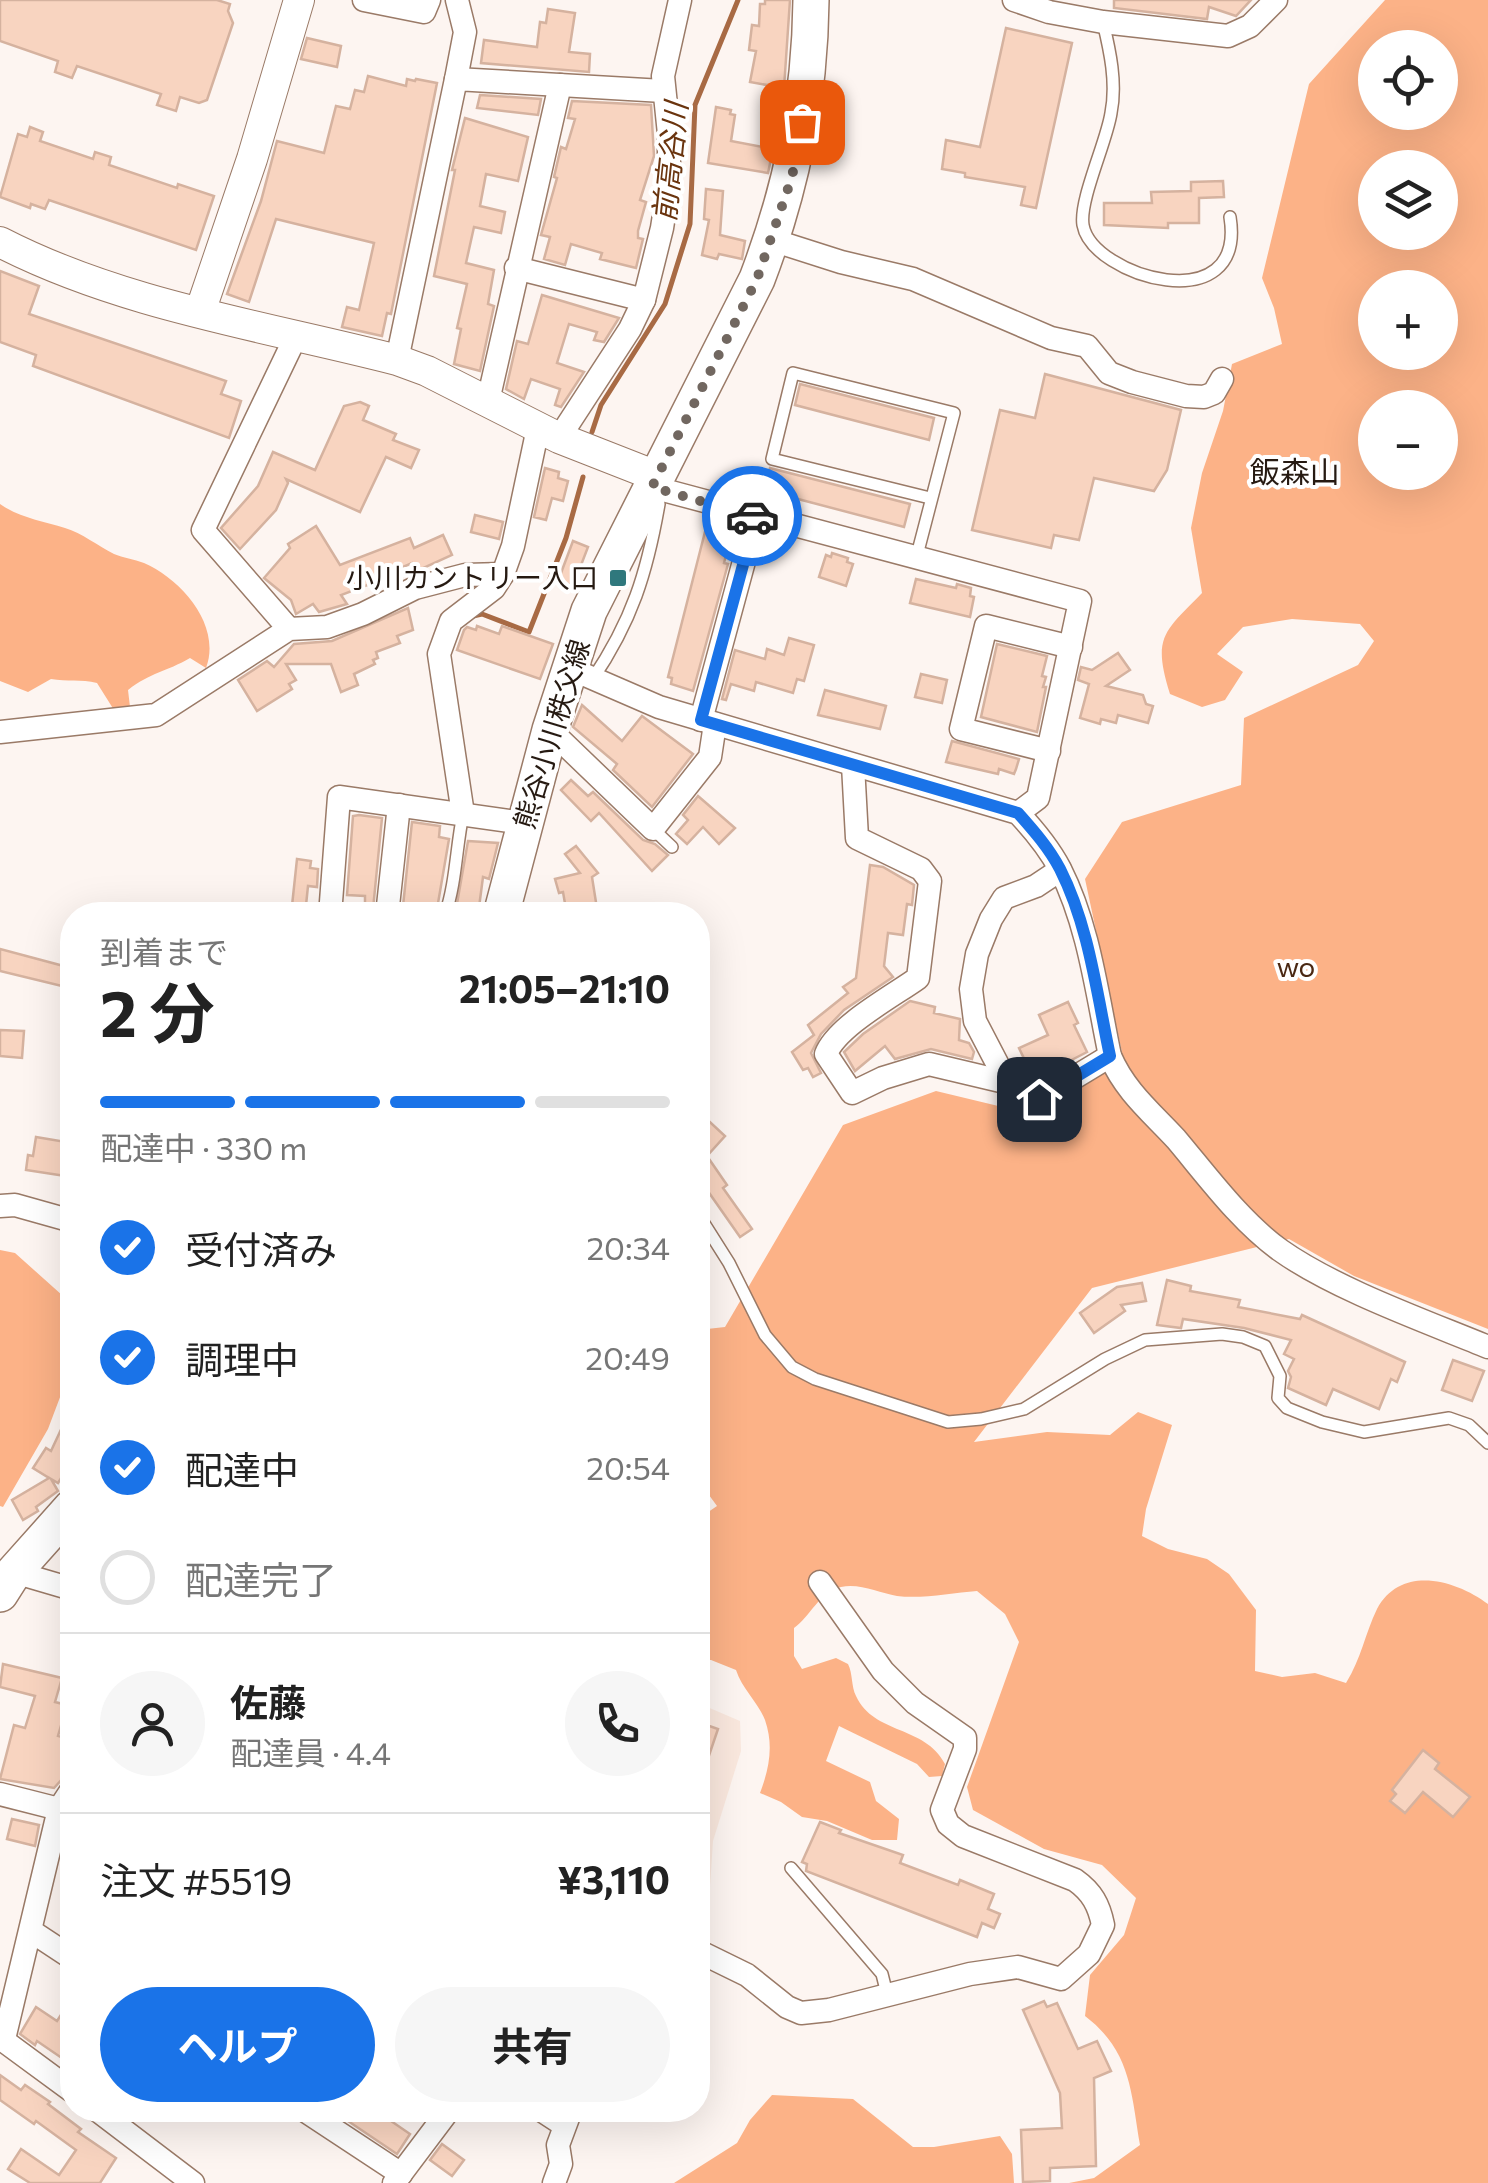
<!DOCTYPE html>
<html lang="ja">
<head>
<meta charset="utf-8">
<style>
	:root { --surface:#fff; --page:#f6f6f6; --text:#222; --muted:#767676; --line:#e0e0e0; --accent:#1a73e8 }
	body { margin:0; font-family:Commissioner,"Noto Sans JP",sans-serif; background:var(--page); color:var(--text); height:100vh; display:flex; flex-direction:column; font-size:38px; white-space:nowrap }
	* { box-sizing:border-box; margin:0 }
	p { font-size:32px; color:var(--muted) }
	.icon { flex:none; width:55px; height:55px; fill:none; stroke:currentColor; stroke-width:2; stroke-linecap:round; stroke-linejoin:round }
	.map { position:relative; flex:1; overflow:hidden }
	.drawer { position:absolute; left:60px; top:902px; width:650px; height:1220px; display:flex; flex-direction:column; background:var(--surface); border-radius:40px; box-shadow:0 10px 40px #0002 }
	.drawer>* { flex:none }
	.tools { position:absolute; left:1358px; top:30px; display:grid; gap:20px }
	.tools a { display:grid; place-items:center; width:100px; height:100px; border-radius:50%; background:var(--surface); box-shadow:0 10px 40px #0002; font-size:50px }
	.pin { position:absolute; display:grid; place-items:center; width:85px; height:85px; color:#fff; margin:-42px; border-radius:20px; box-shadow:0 5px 15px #0006 }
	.courier { position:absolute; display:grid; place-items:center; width:100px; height:100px; margin:-50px; border:8px solid #1a73e8; border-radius:50%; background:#fff; color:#222; box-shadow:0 2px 12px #0007 }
	.summary em { font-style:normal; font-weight:700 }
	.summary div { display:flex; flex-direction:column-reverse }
	.summary { display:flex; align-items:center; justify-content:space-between; height:170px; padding:0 40px }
	h1 { font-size:65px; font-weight:700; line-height:75px }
	.bar { display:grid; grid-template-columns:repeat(4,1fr); gap:15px 10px; align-content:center; height:120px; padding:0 40px }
	.bar i { height:12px; border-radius:8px; background:var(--line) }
	.bar .on { background:var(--accent) }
	.bar p { grid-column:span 4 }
	.line { display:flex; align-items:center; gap:25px; padding:0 40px; border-top:2px solid var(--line) }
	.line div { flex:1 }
	.round { display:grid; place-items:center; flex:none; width:105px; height:105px; border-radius:52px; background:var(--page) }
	ol { padding:0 40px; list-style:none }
	li { display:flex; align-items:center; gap:30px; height:110px }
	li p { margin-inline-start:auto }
	li .icon { padding:10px; border-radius:50%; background:var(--accent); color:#fff; stroke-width:4 }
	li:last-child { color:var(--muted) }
	li i { width:55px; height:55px; border:5px solid var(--line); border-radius:50% }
	.action { display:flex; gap:20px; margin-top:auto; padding:20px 40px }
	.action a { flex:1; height:115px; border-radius:60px; background:var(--accent); color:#fff; font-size:40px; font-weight:700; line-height:115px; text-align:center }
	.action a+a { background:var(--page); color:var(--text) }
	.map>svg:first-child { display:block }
</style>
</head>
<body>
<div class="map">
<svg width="1488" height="2183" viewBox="0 0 1488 2183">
	<rect width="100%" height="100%" fill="#fdf5f1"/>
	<polygon fill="#fae8de" points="698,1703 740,1721 741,1751 713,1841 708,1917 698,1936"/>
	<g fill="#fcb287" fill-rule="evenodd">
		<path d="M1385,0H1488V1329L1354,1276L1289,1239L1092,1288L974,1442L1047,1432L1110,1435L1138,1412L1172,1425L1146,1509L1142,1536L1168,1549L1207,1559L1229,1574L1256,1610L1255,1671L1282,1677L1315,1673L1346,1683C1361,1659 1365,1634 1377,1609C1401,1564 1456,1580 1488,1604V2183H1069L1094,2178L1140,2145C1131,2092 1131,2051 1085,2016L1090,1975L1124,1935L1136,1898L1102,1865L1044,1849L973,1810L967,1787L1019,1642L1005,1614L977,1591C952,1593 922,1599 897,1596C879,1593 860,1583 841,1587C820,1591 810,1617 794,1628V1656L802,1669L836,1658L848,1664C853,1674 851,1686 856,1696C874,1735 925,1725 945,1764L942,1776L929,1777L917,1764L839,1726L826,1761L870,1782L876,1801L899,1819L897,1840H872L827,1821L802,1817L781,1802L760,1793C769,1769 774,1746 765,1720C758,1702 742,1689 736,1670L711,1660H698V1519L717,1506L698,1480V1330L725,1327L843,1125L936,1091L1031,1114L1095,1078L1123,1057L1085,879L1122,822L1241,785L1244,718L1358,665L1374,641L1360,624L1292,619L1243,627L1217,654L1243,672L1225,700L1202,707L1170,694C1152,637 1164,632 1202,593L1191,528L1202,473L1223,411L1232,364L1282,344L1274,308L1262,278L1309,84ZM1375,48H1440V112H1375ZM1375,168H1440V232H1375ZM1375,288H1440V352H1375ZM1375,408H1440V472H1375Z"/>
		<path d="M0,504C20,518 43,521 65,528C82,533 98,546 114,554C123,558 134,559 144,563C181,579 222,625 206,668L190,658C166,672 151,672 128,690L130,707L114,710L97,683C81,679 67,682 51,679L28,692L0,681Z"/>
		<polygon points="0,1250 15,1253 72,1304 72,1388 65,1384 48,1429 3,1507 0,1506"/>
		<polygon points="772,2095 853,2099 913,2147 934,2147 1000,2136 1012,2154 1014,2183 674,2183 737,2143 750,2120"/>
	</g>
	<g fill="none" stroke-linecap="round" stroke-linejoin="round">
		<g stroke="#a86a44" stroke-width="5">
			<polyline points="592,432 601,405 665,304 690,224 695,105 738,0"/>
			<polyline points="473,616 482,614 529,632 566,538 583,477"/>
		</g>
	</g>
	<g fill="#f8d4c0" stroke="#d5b29f" stroke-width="2.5">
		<polygon points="0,0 217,0 230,4 228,11 233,23 207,100 199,103 180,97 176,111 157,105 161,94 77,66 72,78 55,72 58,61 0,41"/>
		<polygon points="765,0 790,0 784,88 750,82 756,51 749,50 752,25 759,26 760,4 765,4"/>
		<polygon points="1114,0 1251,0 1236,16 1209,7 1207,19 1114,8"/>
		<polygon points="548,9 575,13 569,52 590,54 589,72 481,63 484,40 537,47 540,22 546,23"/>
		<polygon points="1006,28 1072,43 1036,208 1021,205 1025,187 965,177 965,173 942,169 946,140 980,147"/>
		<polygon points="307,38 341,46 337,67 301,59"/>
		<polygon points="368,76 406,86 407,79 415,81 416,79 437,83 391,314 387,313 382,336 342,327 347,307 359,310 374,243 276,219 249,302 227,294 261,201 277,141 324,153 336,106 350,109 355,90 364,92"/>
		<polygon points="480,95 541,99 538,115 477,108"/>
		<polygon points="572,101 651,105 654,156 640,200 646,202 638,231 638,238 643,239 636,268 600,259 602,253 571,244 565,265 544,259 550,237 541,235 557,178 554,177 561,147 566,149 575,119 568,118"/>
		<polygon points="716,107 731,110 730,114 735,115 731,141 773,149 768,173 708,163"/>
		<polygon points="465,118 528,137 518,181 486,174 480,206 505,212 501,233 474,227 466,263 494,270 488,304 494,306 480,371 454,364 461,329 457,328 467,284 434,276 455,170 452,170"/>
		<polygon points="30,127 43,132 40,141 93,159 95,152 111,157 109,165 177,188 178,184 214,196 196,250 49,200 45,209 31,204 30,208 0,197 18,134 27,137"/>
		<polygon points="1223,181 1224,197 1199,198 1199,223 1168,223 1168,228 1104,225 1104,203 1152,203 1151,192 1191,191 1191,182"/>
		<polygon points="706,189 723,191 720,235 745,241 742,259 719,254 717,259 702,255 709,220 704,219"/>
		<polygon points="0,271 39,286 29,314 226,381 221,394 241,401 229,438 33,366 36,355 0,342"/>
		<polygon points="542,295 619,318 604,342 594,340 597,332 569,324 557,363 584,372 561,407 555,405 560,389 531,379 524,399 506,389 517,341 528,344"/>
		<polygon points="1045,374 1181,410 1167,470 1154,491 1094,478 1079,540 1054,535 1051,548 972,530 1000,410 1035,418"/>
		<polygon points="800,384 934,418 929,440 795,405"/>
		<polygon points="360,402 369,406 363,420 396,434 393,440 419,450 411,468 386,457 360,512 286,479 288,483 276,510 240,549 221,528 258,486 273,452 315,470 344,406"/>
		<polygon points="545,468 559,472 558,478 568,481 563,501 552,498 546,520 534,517"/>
		<polygon points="770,468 910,504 904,527 764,490"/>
		<polygon points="475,515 503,522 499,539 471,532"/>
		<polygon points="708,520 733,527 724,563 728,564 693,691 671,684 672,678 668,677"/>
		<polygon points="316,526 340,565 410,538 414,548 443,535 452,555 417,571 412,563 377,578 378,581 341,595 347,604 319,612 313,604 296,614 291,600 264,578 290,548 288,544"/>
		<polygon points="573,541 588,547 573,586 558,581"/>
		<polygon points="832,553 848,558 847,562 853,564 846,586 819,577 826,555 831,557"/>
		<polygon points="916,579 956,588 957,584 971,588 970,596 974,597 970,617 910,603"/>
		<polygon points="408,608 413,630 397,636 400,643 376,652 378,658 373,660 375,664 354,674 358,685 341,692 331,664 286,664 296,680 289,684 292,689 257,711 238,680 267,661 274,667 294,644 332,641"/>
		<polygon points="477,626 499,634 502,626 553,644 540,679 457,650 464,630 467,627 476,630"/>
		<polygon points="789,638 814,645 804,681 797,679 793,693 756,682 754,691 731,684 726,700 722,699 735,650 765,659 767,649 784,655"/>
		<polygon points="997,644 1047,656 1042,676 1046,677 1043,687 1046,687 1037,732 981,717"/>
		<polygon points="1118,653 1130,670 1106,686 1143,695 1146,704 1153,706 1148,723 1118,715 1116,723 1101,719 1100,724 1080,718 1089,684 1078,680 1081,667 1092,670"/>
		<polygon points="921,674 947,680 942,703 915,697"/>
		<polygon points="825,690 886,706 880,729 818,715"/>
		<polygon points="582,705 622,741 642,716 693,754 652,807 613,770 617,764 573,727"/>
		<polygon points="952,741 1019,759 1016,769 1014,774 999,769 998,774 946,762"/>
		<polygon points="571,780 588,796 593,792 643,840 655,844 668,855 652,871 599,813 591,821 561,790"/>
		<polygon points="698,796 735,828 719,844 703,827 687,844 676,834 688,820 683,815"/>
		<polygon points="359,815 382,818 373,909 365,908 365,896 347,895 353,816"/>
		<polygon points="412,822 440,826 439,837 449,839 436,915 402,915"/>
		<polygon points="468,841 498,843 489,879 483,877 478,915 455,915"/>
		<polygon points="576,846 598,873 592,877 598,915 567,915 563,892 559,893 555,879 580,873 565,854"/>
		<polygon points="297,859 311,861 310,868 318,869 317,887 308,886 305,915 291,915"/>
		<polygon points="870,865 883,867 914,885 912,905 907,904 903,935 888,933 884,966 893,977 844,1010 821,1034 811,1053 821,1073 813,1077 808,1068 803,1070 792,1052 814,1035 808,1025 848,993 843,987 856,978"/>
		<polygon points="0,949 71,968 66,987 0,971"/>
		<polygon points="910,1001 935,1007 934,1013 960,1019 959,1040 969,1043 974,1052 972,1059 931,1049 895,1059 885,1046 855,1071 844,1052 863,1034"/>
		<polygon points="1068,1002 1078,1023 1074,1025 1087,1052 1054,1069 1055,1072 1037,1083 1029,1081 1026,1073 1030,1071 1019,1048 1048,1035 1039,1015"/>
		<polygon points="0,1030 24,1031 22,1058 0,1056"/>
		<polygon points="698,1111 725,1136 707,1156 727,1185 723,1188 752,1229 740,1237 698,1177"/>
		<polygon points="36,1137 72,1143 72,1177 26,1170 28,1155 33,1156"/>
		<polygon points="1167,1280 1191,1286 1190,1291 1240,1300 1238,1307 1300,1319 1302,1315 1405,1362 1397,1382 1391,1379 1379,1409 1333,1389 1326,1405 1288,1388 1291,1377 1288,1371 1294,1359 1284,1354 1291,1340 1244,1328 1183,1319 1181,1328 1157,1325"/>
		<polygon points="1142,1283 1146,1301 1121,1305 1125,1311 1094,1333 1080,1313 1117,1287"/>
		<polygon points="1453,1360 1484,1371 1472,1401 1442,1390"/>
		<polygon points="72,1406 72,1461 58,1483 51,1479 58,1491 36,1507 38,1511 23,1520 12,1500 49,1478 33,1468 46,1448 51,1451"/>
		<polygon points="3,1664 62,1678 55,1702 67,1705 58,1736 69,1739 62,1766 66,1767 64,1777 54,1788 0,1779 14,1725 25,1728 35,1696 0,1687"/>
		<polygon points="698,1722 718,1729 700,1782 698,1782"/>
		<polygon points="1423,1750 1439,1763 1435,1769 1470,1797 1453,1817 1423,1792 1405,1813 1390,1801 1396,1794 1392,1790"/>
		<polygon points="12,1819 39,1825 35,1846 7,1839"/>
		<polygon points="820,1822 841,1830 839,1833 903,1855 900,1863 958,1885 960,1880 994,1894 988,1909 1000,1914 994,1928 982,1923 977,1937 806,1871 807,1864 802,1862"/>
		<polygon points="72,1998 72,2065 37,2041 35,2045 20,2034 36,2007 57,2021"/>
		<polygon points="1044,2001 1047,2007 1057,2003 1078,2049 1097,2041 1111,2071 1094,2078 1096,2166 1050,2168 1050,2181 1023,2182 1021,2130 1062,2128 1060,2093 1023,2010"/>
		<polygon points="0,2075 21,2090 25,2085 50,2102 48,2104 81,2129 78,2132 116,2158 100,2183 30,2183 8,2169 21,2149 59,2175 76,2150 36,2121 34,2124 0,2100"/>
		<polygon points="356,2110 375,2110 410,2134 397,2154 348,2121"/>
		<polygon points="442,2144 464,2160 452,2176 430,2160"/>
	</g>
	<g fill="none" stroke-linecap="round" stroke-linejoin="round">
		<defs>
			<g id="lane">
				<path d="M1103,22C1110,51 1117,83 1111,113C1107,141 1079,200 1083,225C1092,277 1247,322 1230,217"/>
				<polyline points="916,559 954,413 793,373 772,459 930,498"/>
				<path d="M592,680C632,621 647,573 659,504"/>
				<polyline points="653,829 672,847"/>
				<path d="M445,915C456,883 456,848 463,814"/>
				<polyline points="698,1214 729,1263 765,1335 792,1367 815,1379 948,1422 981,1419 1024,1409 1105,1359 1145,1340 1222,1334 1243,1337 1265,1346 1280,1376 1278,1398 1287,1408 1322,1422 1364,1432 1449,1418 1469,1425 1488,1443"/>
				<polyline points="791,1868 882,1974 887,1994"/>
			</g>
			<g id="street">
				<polyline points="364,0 424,12 429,0"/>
				<polyline points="1014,0 1049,12 1103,22 1228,36 1250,26 1276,0"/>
				<polyline points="456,79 465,32 457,0"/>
				<polyline points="772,240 841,262 913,279 1051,338 1087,346 1109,373 1132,382 1186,396 1204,397 1214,393 1222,379"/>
				<polyline points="516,268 644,300"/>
				<polyline points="397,360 456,79 663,91"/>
				<polyline points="488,401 560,85"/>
				<polyline points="559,438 630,329 644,300 662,228 669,183 669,134 663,76 680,0"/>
				<polyline points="652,487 1080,601 1038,798 1018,813"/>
				<polyline points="289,629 203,530 297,334"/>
				<path d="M569,668L659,707L1018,813C1034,830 1049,848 1060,869C1089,926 1097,994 1110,1056C1125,1091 1151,1112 1176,1139C1208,1177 1240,1221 1280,1250C1335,1289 1425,1321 1488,1347"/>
				<polyline points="701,720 756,517"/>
				<polyline points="550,730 653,829 710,757 715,724"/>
				<polyline points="0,732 156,715 289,629 327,627 363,614 415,588 465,575 503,574"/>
				<polyline points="1049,751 961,729 986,626 1071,647"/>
				<path d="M853,765L857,838L921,869L930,881L918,978C893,996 837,1026 826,1054L852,1093L883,1078L929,1064L1005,1082"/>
				<polyline points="463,814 439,654 451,621 494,588 503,574 513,546 538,428"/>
				<polyline points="1060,870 1036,886 1004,898 991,919 977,954 971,989 975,1021 1012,1092 1039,1099 1110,1056"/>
				<polyline points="330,915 339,797 524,823"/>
				<polyline points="387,915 399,805"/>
				<polyline points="0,1206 15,1205 72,1221"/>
				<polyline points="14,1572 72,1589"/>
				<polyline points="0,1794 59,1809 72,1818"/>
				<polyline points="31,1931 72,1958"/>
				<path d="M698,1951L747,1975L787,2007L801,2013L829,2010L970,1974L1018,1967L1061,1979L1089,1954L1103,1925C1099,1905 1092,1892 1075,1880L963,1836L948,1824L942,1810L965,1749V1738L915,1703L883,1671L820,1582"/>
				<polyline points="0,2038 72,2091"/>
				<polyline points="4,2039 59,1809 72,1789"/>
				<polyline points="97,2110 193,2183"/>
				<polyline points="304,2110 401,2174"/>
				<polyline points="541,2110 564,2125"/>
				<polyline points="394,2183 449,2110"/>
				<polyline points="554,2183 561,2164 558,2145 571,2110"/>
			</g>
			<g id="secondary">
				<path d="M0,242C122,305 265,326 397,360L427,371L559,438L656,476"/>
				<polyline points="200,312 252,159 299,0"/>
			</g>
			<g id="primary">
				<path d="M501,915L550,730L589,611L757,279C792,187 810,98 811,0"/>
				<polyline points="0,1594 14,1572 72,1507"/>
			</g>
		</defs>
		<use href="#lane" stroke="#9a7a67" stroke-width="14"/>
		<use href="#street" stroke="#9a7a67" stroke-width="25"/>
		<use href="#secondary" stroke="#9a7a67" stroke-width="32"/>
		<use href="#primary" stroke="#9a7a67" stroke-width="38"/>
		<use href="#lane" stroke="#fff" stroke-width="11"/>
		<use href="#street" stroke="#fff" stroke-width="22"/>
		<use href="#secondary" stroke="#fff" stroke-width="30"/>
		<use href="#primary" stroke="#fff" stroke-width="35"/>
	</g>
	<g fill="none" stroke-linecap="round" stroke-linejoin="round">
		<polyline stroke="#716760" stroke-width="10" stroke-dasharray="0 18" points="752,516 652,487 757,279 792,177 802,122"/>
		<path stroke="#1a73e8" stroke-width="12" d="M752,516L756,517L701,720L1018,813C1034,831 1049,848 1060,869C1089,926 1097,995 1110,1056L1039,1099"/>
	</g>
	<rect fill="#2f787d" stroke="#fff" stroke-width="4" x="608" y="568" width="20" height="20" rx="5"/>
	<g text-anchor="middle" stroke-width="8" stroke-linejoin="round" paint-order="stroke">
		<g font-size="28" fill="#261a12" stroke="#fff" text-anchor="end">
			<text x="598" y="588">小川カントリー入口</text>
		</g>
		<g font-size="28" fill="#261a12" stroke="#fff">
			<text transform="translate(552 734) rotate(-73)" y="10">熊谷小川秩父線</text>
		</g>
		<g font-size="28" fill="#4a2813" stroke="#fff">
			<text x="1296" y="977">wo</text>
		</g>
		<g font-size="30" font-style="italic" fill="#6a340e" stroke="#fff">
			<text transform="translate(671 162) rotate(-84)" y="10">前高谷川</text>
		</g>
		<g font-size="30" fill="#261a12" stroke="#fff">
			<text x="1295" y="483">飯森山</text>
		</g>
	</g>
</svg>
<div class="tools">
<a><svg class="icon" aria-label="locate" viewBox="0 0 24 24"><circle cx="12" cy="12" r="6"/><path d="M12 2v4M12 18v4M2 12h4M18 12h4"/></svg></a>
<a><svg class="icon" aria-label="layers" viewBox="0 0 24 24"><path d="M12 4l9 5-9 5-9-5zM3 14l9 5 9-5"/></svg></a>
<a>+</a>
<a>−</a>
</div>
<div class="pin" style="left:802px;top:122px;background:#ea580c"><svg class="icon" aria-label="bag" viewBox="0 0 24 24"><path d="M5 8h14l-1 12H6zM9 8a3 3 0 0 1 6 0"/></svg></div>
<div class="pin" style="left:1039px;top:1099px;background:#1f2937"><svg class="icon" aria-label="home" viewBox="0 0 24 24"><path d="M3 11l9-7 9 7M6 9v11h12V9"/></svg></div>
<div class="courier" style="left:752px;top:516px"><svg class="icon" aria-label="car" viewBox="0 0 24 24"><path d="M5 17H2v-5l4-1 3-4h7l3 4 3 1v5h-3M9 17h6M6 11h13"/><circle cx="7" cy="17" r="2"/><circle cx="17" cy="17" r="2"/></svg></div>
<section class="drawer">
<div class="summary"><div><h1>2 分</h1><p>到着まで</p></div><em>21:05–21:10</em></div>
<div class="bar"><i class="on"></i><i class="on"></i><i class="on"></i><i></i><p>配達中 · 330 m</p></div>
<ol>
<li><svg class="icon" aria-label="check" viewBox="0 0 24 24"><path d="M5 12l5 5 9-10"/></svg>受付済み<p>20:34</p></li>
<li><svg class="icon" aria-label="check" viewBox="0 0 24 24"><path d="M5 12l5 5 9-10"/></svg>調理中<p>20:49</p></li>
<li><svg class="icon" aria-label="check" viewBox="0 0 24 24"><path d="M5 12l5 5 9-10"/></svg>配達中<p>20:54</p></li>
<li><i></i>配達完了</li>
</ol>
<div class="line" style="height:180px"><a class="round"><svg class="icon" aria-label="person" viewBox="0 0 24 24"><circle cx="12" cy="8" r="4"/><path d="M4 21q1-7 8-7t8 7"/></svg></a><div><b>佐藤</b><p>配達員 · 4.4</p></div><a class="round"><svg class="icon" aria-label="phone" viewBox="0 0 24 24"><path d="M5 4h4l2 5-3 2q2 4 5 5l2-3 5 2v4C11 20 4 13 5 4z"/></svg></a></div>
<div class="line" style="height:130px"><div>注文 #5519</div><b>¥3,110</b></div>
<div class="action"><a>ヘルプ</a><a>共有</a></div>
</section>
</div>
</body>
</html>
